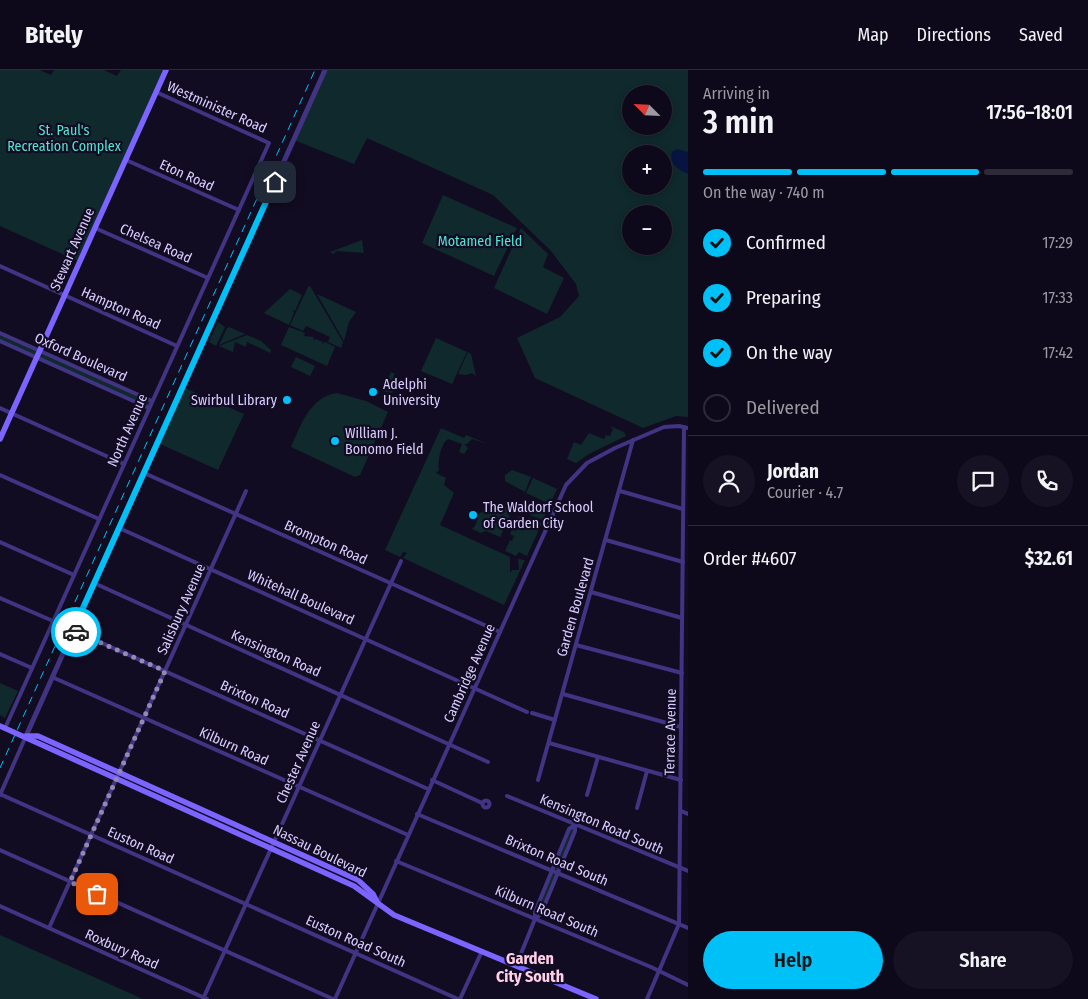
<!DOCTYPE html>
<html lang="en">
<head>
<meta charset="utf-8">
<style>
	:root { --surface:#0e091a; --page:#171223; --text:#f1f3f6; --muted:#9b9aa2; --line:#2e2a39; --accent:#00c0f8 }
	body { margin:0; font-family:"Fira Sans Condensed",sans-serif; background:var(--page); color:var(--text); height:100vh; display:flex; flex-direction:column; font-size:19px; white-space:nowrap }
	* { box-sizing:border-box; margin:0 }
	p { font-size:16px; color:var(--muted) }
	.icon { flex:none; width:28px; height:28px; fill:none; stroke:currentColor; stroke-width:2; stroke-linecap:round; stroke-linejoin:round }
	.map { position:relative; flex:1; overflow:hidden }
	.drawer { display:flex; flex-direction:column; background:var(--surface); width:400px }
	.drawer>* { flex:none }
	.needle { width:32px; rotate:294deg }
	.fabs { position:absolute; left:622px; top:15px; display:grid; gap:10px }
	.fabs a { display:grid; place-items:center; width:50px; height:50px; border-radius:50%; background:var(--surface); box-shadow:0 2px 8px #0003,0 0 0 1px var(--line); font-size:25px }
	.pin { position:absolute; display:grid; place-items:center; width:42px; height:42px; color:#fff; margin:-21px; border-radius:10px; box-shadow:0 2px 8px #0006 }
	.courier { position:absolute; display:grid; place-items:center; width:50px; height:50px; margin:-25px; border:4px solid #00c0f8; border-radius:50%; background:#fff; color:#222; box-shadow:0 1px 6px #0007 }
	.headline em { font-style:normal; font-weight:600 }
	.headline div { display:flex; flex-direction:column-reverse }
	.headline { display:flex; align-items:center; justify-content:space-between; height:85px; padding:0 15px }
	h1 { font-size:32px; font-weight:600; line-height:38px }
	.bar { display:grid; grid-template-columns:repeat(4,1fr); gap:8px 5px; align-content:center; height:60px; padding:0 15px }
	.bar i { height:6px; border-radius:4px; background:var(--line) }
	.bar .current { background:var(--accent) }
	.bar p { grid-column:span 4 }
	.line { display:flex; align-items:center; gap:12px; padding:0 15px; border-top:1px solid var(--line) }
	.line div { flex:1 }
	.round { display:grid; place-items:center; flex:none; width:52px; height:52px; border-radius:26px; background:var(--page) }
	ol { padding:0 15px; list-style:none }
	li { display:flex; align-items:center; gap:15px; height:55px }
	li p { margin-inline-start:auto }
	li .icon { padding:5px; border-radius:50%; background:var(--accent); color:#111; stroke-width:4 }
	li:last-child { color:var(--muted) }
	li i { width:28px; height:28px; border:2px solid var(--line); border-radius:50% }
	.button { display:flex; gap:10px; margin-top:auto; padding:10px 15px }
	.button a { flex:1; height:58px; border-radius:30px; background:var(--accent); color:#111; font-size:20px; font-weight:600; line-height:58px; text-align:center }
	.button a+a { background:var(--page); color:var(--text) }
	header { display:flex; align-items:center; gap:30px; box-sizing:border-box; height:70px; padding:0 25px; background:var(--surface); border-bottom:1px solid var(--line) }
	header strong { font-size:24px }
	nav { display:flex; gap:28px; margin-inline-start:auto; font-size:18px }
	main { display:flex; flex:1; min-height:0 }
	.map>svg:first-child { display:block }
</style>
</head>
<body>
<header>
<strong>Bitely</strong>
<nav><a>Map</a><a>Directions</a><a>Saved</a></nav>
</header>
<main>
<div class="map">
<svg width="688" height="929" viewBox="0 0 688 929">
	<rect width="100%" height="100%" fill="#120c22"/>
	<g fill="#0f292c" fill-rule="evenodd">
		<polygon points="0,0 40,0 51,5 54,0 104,0 117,6 121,0 166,0 80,192 0,156"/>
		<path d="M326,0H688V347L676,346L643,358L535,308L517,268L560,247L579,226L576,214L551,181L493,125L367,68L354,94L294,70ZM631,24H664V56H631ZM631,84H664V116H631ZM631,144H664V176H631Z"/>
		<polygon points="443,125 517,158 494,206 422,173"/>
		<polygon points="521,158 548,184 543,197 564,208 547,244 494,218"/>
		<polygon points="362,170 364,183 336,181 334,184 330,182"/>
		<polygon points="310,216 343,272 341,278 328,272 330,267 306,256 303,261 290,255 308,217"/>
		<polygon points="290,219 302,225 295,241 292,240 294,243 289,255 264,243"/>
		<polygon points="317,224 356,242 349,252 344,271"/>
		<polygon points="218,252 225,257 216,276 209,272"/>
		<polygon points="229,257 245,264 219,275 227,258"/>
		<polygon points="289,257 305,263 304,266 314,267 313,270 316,269 323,272 322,274 325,272 335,277 327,296 281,275"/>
		<polygon points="0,264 151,332 149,337 0,271"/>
		<polygon points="247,265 261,271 271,280 270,283 247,272 246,277 235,272 233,282 219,276"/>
		<polygon points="436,268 467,282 452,314 421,301"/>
		<polygon points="468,282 471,284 476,306 472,303 466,305 458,304"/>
		<polygon points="296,287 315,296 310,306 291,297"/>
		<polygon points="391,302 394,303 397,315 392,323 382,321"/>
		<polygon points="185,318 244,344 218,400 160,374"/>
		<path d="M337,323L366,331L388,342L360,405L355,407L291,377C301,355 310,327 337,323Z"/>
		<polygon points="610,356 624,362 626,366 589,384 576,393 567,389 574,372 581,375 589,363 604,369 606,365 610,366 613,359"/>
		<path d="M441,358L464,368L466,365L488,374L472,369L467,374H464L468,378L464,384L459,382L462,374L448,369C441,373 437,393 439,400L436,403L446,408L444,415L454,423L440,455L510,487V503L512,500H519L518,489L525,490L504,535L403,488L407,483L403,482L400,487L385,480Z"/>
		<polygon points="512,400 531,407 525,422 505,411 505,405"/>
		<polygon points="533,408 557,419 550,434 526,423"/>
		<polygon points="488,430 510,438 507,444 510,446 500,467 486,461 481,463 472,459 475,456 480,442 482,443"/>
		<polygon points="526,430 548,439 543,450 530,445 532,439 523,437"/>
		<polygon points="518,446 526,452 529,447 542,453 527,486 519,482 516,486 505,481 510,470 512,471 514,466 510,464 512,460 516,461 518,457 514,455"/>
		<polygon points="0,613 18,621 5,648 0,645"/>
		<polygon points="575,755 575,761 541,844 535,849 535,842 569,759"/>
		<polygon points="0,865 143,929 0,929"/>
	</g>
	<path fill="#071440" d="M677,79L688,82V104C679,101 668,92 672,82Z"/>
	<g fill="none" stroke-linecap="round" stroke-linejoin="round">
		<g stroke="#413483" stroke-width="4">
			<polyline points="126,90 239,140"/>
			<polyline points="95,158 208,208"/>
			<polyline points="0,196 177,276"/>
			<polyline points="0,263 152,331"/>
			<polyline points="0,271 149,338"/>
			<polyline points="0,338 124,394"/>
			<polyline points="144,403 500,562"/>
			<polyline points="0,405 99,449"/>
			<polyline points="620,421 683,439"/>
			<polyline points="119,458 527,642"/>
			<polyline points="606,470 683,492"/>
			<polyline points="0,472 74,505"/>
			<polyline points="94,513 488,692"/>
			<polyline points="591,522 682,548"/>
			<polyline points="0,528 53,551"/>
			<polyline points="73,560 428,719"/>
			<polyline points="576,575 682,603"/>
			<polyline points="0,584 32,598"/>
			<polyline points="52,607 408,765"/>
			<polyline points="563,624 681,657"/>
			<polyline points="532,643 555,650"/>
			<polyline points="6,656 269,73 156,22"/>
			<polyline points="549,673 681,710"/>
			<polyline points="432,710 482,733"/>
			<polyline points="538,710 633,370"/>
			<polyline points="0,724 458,929"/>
			<polyline points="0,725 26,666"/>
			<polyline points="587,725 598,687"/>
			<polyline points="507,726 688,801"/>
			<circle cx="486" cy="734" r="3.5"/>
			<polyline points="637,738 647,701"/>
			<polyline points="681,741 688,744"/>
			<polyline points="417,744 688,858"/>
			<polyline points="0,780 333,929"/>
			<polyline points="396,791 651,897 688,915"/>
			<polyline points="0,836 207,929"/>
			<polyline points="535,849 535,842 569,759 575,755"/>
			<polyline points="49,858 246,421"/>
			<polyline points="516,896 535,849 541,844 575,761 575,755"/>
			<polyline points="203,929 401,491"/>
			<polyline points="335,929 566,415 587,393 615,378 664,357 679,356 688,358"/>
			<polyline points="460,929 482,881"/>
			<polyline points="647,929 679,854 684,357"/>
		</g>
		<polyline stroke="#413483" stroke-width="5" points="26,666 325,0"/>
		<g stroke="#7b64ff" stroke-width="5.5">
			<polyline points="0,369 166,0"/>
			<polyline points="0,656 354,816 394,845 596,929"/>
			<polyline points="26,666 38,666 358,810 373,824 377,832"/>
		</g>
		<polyline stroke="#00c0f8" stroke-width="1" stroke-dasharray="8 6" stroke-linecap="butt" points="0,698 315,0"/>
	</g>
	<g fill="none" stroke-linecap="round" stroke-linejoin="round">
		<polyline stroke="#9389b2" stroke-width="5" stroke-dasharray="0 9" points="76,562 165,601 70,812 97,824"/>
		<polyline stroke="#00c0f8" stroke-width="6" points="76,562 73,560 275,112"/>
	</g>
	<g fill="#00c0f8" stroke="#120c22" stroke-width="2">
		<circle cx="373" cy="322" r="5"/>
		<circle cx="287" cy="330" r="5"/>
		<circle cx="335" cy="371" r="5"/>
		<circle cx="473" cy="445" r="5"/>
	</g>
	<g text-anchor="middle" stroke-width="4.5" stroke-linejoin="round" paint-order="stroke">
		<g font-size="14" fill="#d9cdff" stroke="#120c22">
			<text transform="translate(217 37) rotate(24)" y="5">Westminister Road</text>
			<text transform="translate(187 105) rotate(24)" y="5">Eton Road</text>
			<text transform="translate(156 173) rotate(24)" y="5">Chelsea Road</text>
			<text transform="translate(72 179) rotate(-66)" y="5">Stewart Avenue</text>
			<text transform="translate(121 238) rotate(24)" y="5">Hampton Road</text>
			<text transform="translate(81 287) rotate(24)" y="5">Oxford Boulevard</text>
			<text transform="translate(127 360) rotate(-66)" y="5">North Avenue</text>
			<text transform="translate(326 472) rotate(24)" y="5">Brompton Road</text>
			<text transform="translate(301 527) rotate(24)" y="5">Whitehall Boulevard</text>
			<text transform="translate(575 537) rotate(-74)" y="5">Garden Boulevard</text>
			<text transform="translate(181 539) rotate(-66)" y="5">Salisbury Avenue</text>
			<text transform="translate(276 583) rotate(24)" y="5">Kensington Road</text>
			<text transform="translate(469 603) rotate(-66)" y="5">Cambridge Avenue</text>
			<text transform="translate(255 629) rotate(24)" y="5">Brixton Road</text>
			<text transform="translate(670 662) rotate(-89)" y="5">Terrace Avenue</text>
			<text transform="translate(234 676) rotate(24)" y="5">Kilburn Road</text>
			<text transform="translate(298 692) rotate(-66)" y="5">Chester Avenue</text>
			<text transform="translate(602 754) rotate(23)" y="5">Kensington Road South</text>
			<text transform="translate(141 775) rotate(24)" y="5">Euston Road</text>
			<text transform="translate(320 781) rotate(26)" y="5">Nassau Boulevard</text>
			<text transform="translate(557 790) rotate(23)" y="5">Brixton Road South</text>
			<text transform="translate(547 841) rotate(23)" y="5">Kilburn Road South</text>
			<text transform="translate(356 871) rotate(24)" y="5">Euston Road South</text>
			<text transform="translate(122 879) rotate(24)" y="5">Roxbury Road</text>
		</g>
		<g font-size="14" fill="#52e5d3" stroke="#120c22">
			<text x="64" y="65">St. Paul's<tspan x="64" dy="16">Recreation Complex</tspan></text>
			<text x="480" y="176">Motamed Field</text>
		</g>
		<g font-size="14" fill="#d9cdff" stroke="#120c22" text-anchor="start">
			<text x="383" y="319">Adelphi<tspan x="383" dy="16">University</tspan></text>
			<text x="277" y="335" text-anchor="end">Swirbul Library</text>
			<text x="345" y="368">William J.<tspan x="345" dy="16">Bonomo Field</tspan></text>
			<text x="483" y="442">The Waldorf School<tspan x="483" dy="16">of Garden City</tspan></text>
		</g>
		<g font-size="16" font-weight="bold" fill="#ffcfe7" stroke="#120c22">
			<text x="530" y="894">Garden<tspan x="530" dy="18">City South</tspan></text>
		</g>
	</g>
</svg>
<div class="fabs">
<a><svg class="needle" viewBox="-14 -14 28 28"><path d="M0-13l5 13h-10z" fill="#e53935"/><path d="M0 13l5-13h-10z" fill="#9b9aa2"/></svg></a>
<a>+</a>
<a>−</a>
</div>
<div class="pin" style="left:97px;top:824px;background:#ea580c"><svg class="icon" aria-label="bag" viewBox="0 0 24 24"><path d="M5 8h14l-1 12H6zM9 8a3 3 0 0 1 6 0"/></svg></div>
<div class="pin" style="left:275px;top:112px;background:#1f2937"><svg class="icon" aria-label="home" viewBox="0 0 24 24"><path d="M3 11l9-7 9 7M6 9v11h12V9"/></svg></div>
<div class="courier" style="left:76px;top:562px"><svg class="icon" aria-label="car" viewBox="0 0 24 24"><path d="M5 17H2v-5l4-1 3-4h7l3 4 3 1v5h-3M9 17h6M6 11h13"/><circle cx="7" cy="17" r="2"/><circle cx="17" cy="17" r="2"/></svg></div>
</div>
<section class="drawer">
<div class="headline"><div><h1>3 min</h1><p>Arriving in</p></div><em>17:56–18:01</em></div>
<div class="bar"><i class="current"></i><i class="current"></i><i class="current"></i><i></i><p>On the way · 740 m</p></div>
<ol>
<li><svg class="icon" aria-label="check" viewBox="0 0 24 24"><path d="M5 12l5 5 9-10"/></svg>Confirmed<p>17:29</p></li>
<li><svg class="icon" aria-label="check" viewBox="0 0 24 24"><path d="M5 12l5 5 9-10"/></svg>Preparing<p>17:33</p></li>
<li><svg class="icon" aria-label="check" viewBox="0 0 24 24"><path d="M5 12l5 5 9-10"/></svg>On the way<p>17:42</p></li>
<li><i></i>Delivered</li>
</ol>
<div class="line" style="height:90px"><a class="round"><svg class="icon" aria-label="person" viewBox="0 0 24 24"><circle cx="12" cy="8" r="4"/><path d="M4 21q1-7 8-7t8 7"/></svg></a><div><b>Jordan</b><p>Courier · 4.7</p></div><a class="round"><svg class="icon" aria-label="chat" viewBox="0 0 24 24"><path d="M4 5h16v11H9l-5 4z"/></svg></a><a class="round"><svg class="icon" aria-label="phone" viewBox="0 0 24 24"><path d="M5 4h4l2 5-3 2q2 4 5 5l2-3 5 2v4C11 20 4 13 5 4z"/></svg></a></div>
<div class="line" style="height:65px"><div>Order #4607</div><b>$32.61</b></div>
<div class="button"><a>Help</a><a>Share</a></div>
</section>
</main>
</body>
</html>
